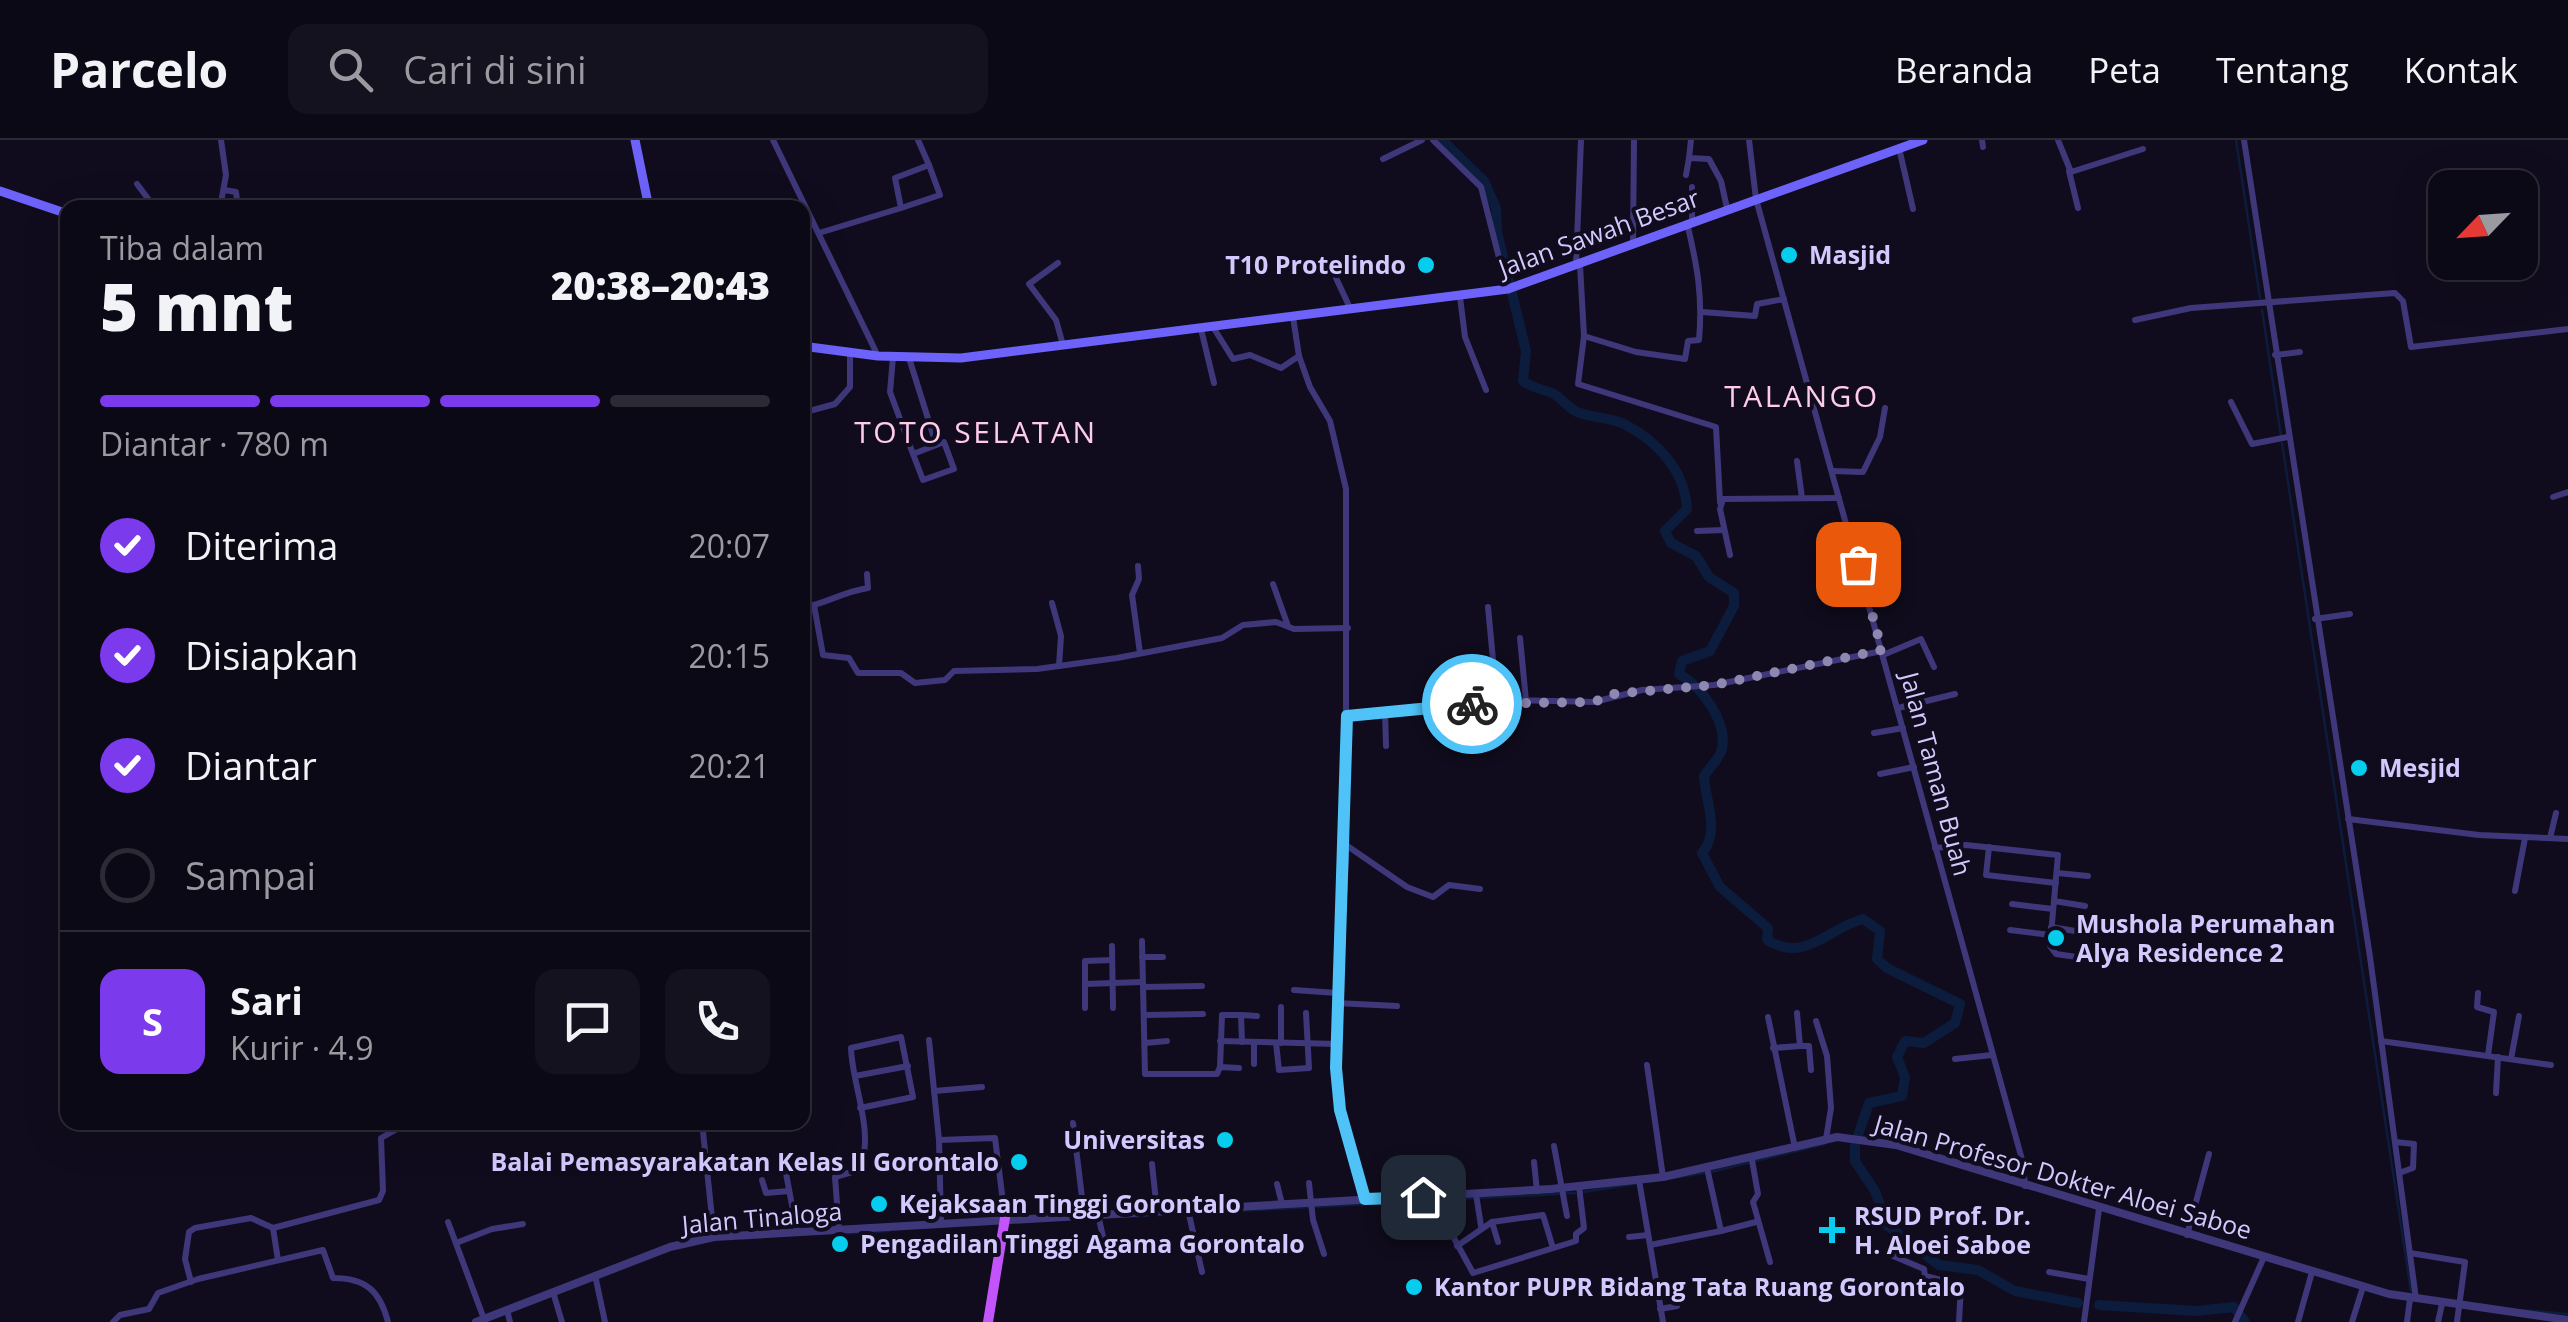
<!DOCTYPE html>
<html lang="id">
<head>
<meta charset="utf-8">
<style>
	:root { --surface:#0c0916; --page:#15121f; --text:#f1f3f6; --muted:#9a9aa1; --line:#2c2a35; --accent:#7c3aed }
	body { margin:0; font-family:"Open Sans",sans-serif; background:var(--page); color:var(--text); height:100vh; display:flex; flex-direction:column; font-size:38px; white-space:nowrap }
	* { box-sizing:border-box; margin:0 }
	p { font-size:32px; color:var(--muted) }
	.icon { flex:none; width:55px; height:55px; fill:none; stroke:currentColor; stroke-width:2; stroke-linecap:round; stroke-linejoin:round }
	.map { position:relative; flex:1; overflow:hidden }
	.sheet { position:absolute; left:60px; top:60px; width:750px; height:930px; display:flex; flex-direction:column; background:var(--surface); border-radius:20px; box-shadow:0 10px 40px #0002,0 0 0 2px var(--line) }
	.sheet>* { flex:none }
	.needle { width:65px; rotate:245deg }
	.fabs { position:absolute; left:2428px; top:30px; display:grid; gap:20px }
	.fabs a { display:grid; place-items:center; width:110px; height:110px; border-radius:20px; background:var(--surface); box-shadow:0 10px 40px #0002,0 0 0 2px var(--line); font-size:50px }
	.pin { position:absolute; display:grid; place-items:center; width:85px; height:85px; color:#fff; margin:-42px; border-radius:20px; box-shadow:0 5px 15px #0006 }
	.courier { position:absolute; display:grid; place-items:center; width:100px; height:100px; margin:-50px; border:8px solid #4fc3f7; border-radius:50%; background:#fff; color:#222; box-shadow:0 2px 12px #0007 }
	.overview em { font-style:normal; font-weight:800 }
	.overview div { display:flex; flex-direction:column-reverse }
	.overview { display:flex; align-items:center; justify-content:space-between; height:170px; padding:0 40px }
	h1 { font-size:65px; font-weight:800; line-height:75px }
	.bar { display:grid; grid-template-columns:repeat(4,1fr); gap:15px 10px; align-content:center; height:120px; padding:0 40px }
	.bar i { height:12px; border-radius:8px; background:var(--line) }
	.bar .active { background:var(--accent) }
	.bar p { grid-column:span 4 }
	.line { display:flex; align-items:center; gap:25px; padding:0 40px; border-top:2px solid var(--line) }
	.line div { flex:1 }
	.round { display:grid; place-items:center; flex:none; width:105px; height:105px; border-radius:20px; background:var(--page) }
	ol { padding:0 40px; list-style:none }
	li { display:flex; align-items:center; gap:30px; height:110px }
	li p { margin-inline-start:auto }
	li .icon { padding:10px; border-radius:50%; background:var(--accent); color:#fff; stroke-width:4 }
	li:last-child { color:var(--muted) }
	li i { width:55px; height:55px; border:5px solid var(--line); border-radius:50% }
	header { display:flex; align-items:center; gap:60px; box-sizing:border-box; height:140px; padding:0 50px; background:var(--surface); border-bottom:2px solid var(--line) }
	header strong { font-size:48px }
	nav { display:flex; gap:55px; margin-inline-start:auto; font-size:35px }
	.search { width:700px; height:90px; background:var(--page); display:flex; align-items:center; gap:25px; box-sizing:border-box; padding:0 35px; border-radius:20px; color:var(--muted); font-size:38px }
	.map>svg:first-child { display:block }
</style>
</head>
<body>
<header>
<strong>Parcelo</strong>
<div class="search"><svg class="icon" aria-label="search" viewBox="0 0 24 24"><circle cx="10" cy="10" r="6"/><path d="M15 15l6 6"/></svg>Cari di sini</div>
<nav><a>Beranda</a><a>Peta</a><a>Tentang</a><a>Kontak</a></nav>
</header>
<div class="map">
<svg width="2568" height="1182" viewBox="0 0 2568 1182">
	<rect width="100%" height="100%" fill="#100c1d"/>
	<g fill="none" stroke-linecap="round" stroke-linejoin="round">
		<g stroke="#0c1c3c" stroke-width="2.5">
			<polyline points="2236,0 2260,158"/>
			<polyline points="2262,170 2281,296"/>
			<polyline points="2282,303 2411,1151"/>
			<polyline points="1711,1032 1825,1004"/>
			<polyline points="1583,1052 1704,1033"/>
			<polyline points="1124,1077 1575,1053"/>
			<polyline points="837,1094 889,1091"/>
			<polyline points="2522,1170 2568,1174"/>
		</g>
		<g stroke="#0c1c3c" stroke-width="10">
			<path d="M1442,0L1484,41L1496,68L1497,92L1526,211L1523,241C1534,249 1540,248 1552,253C1561,257 1568,268 1577,272C1592,278 1609,277 1624,284C1658,301 1685,331 1687,369L1665,391L1671,403L1696,416L1709,437L1734,453V466L1710,511L1682,521L1679,534C1701,546 1728,582 1722,609C1720,618 1709,628 1704,636C1705,661 1721,691 1702,713L1720,747L1768,788L1767,800C1805,824 1828,788 1863,779L1880,791L1877,819L1887,828L1960,864L1955,883L1924,903L1905,901L1897,917L1905,937L1902,956L1869,963L1855,1004V1021L1875,1051L1888,1086L1939,1125L1978,1130L2015,1151L2078,1163"/>
			<polyline points="2099,1165 2196,1171 2234,1167 2245,1182"/>
		</g>
		<g stroke="#3e387b" stroke-width="6">
			<polyline points="773,0 878,216"/>
			<polyline points="1433,0 1481,47 1507,149"/>
			<polyline points="1691,0 1689,18 1709,19 1721,41 1727,68"/>
			<polyline points="1749,0 1756,59 2023,1023 2025,1046"/>
			<polyline points="1982,0 1983,7"/>
			<polyline points="2058,0 2071,32 2143,9"/>
			<polyline points="2244,0 2370,817 2416,1159"/>
			<polyline points="1899,8 1913,69"/>
			<polyline points="1383,19 1422,0"/>
			<polyline points="2069,31 2078,68"/>
			<polyline points="1686,35 1689,18"/>
			<polyline points="137,44 155,68"/>
			<polyline points="224,50 236,52 238,68"/>
			<polyline points="509,65 509,68"/>
			<polyline points="220,68 226,35 221,0"/>
			<polyline points="901,68 940,55 929,25"/>
			<polyline points="1692,80 1692,47"/>
			<polyline points="819,93 901,68 895,38 929,25 918,0"/>
			<polyline points="1633,103 1634,0"/>
			<polyline points="1058,123 1029,144 1056,180 1063,205"/>
			<polyline points="1576,125 1581,0"/>
			<polyline points="1580,125 1584,196 1578,244 1716,287 1720,362"/>
			<polyline points="1336,138 1350,168"/>
			<polyline points="1460,157 1465,197 1486,250"/>
			<polyline points="1702,172 1755,176 1757,164 1784,159"/>
			<polyline points="1293,177 1299,216 1310,247 1330,281 1346,349 1346,715 1336,928 1340,970 1365,1059"/>
			<polyline points="2135,180 2191,168 2395,153 2403,161 2411,207 2568,189"/>
			<polyline points="1213,187 1233,219 1250,215 1281,228 1299,216"/>
			<polyline points="1201,189 1214,243"/>
			<path d="M1584,196L1636,212L1685,219L1688,201L1699,200C1703,156 1697,125 1687,83"/>
			<polyline points="2275,215 2300,212"/>
			<polyline points="893,217 890,252 913,314 944,302 954,329 923,340 913,314"/>
			<polyline points="909,218 936,304"/>
			<polyline points="2231,262 2252,304 2288,297"/>
			<polyline points="802,273 835,264 850,247 850,212"/>
			<polyline points="1797,321 1802,358"/>
			<polyline points="1832,331 1863,332 1880,297 1885,268"/>
			<polyline points="2553,357 2568,352"/>
			<polyline points="1697,391 1724,390"/>
			<polyline points="1730,415 1720,369 1723,359 1839,358"/>
			<polyline points="1138,426 1139,439 1132,455 1140,513"/>
			<polyline points="1273,444 1288,486"/>
			<polyline points="1052,463 1061,496 1059,526"/>
			<polyline points="814,465 823,515 849,518 858,533 901,533 915,543 945,540 954,531 1037,529 1117,518 1222,498 1243,485 1276,482 1294,489 1348,488"/>
			<polyline points="1488,467 1497,562"/>
			<path d="M802,468C828,463 842,452 868,448L867,434"/>
			<polyline points="2315,479 2350,474"/>
			<polyline points="1520,498 1526,561"/>
			<polyline points="1883,515 1921,499 1934,527"/>
			<polyline points="1898,568 1955,554"/>
			<polyline points="1385,572 1386,606"/>
			<polyline points="1347,576 1519,560 1594,562 1642,550 1714,545 1882,511"/>
			<polyline points="1874,593 1903,588"/>
			<polyline points="1880,634 1914,627"/>
			<polyline points="2348,679 2479,695 2568,699"/>
			<polyline points="2550,698 2556,673"/>
			<polyline points="1346,705 1407,747 1433,757 1449,745 1480,749"/>
			<polyline points="1989,707 1986,735 2056,743"/>
			<polyline points="1935,708 1966,705 2058,715 2050,806 2056,814 2084,818"/>
			<polyline points="2057,733 2088,736"/>
			<polyline points="2515,751 2525,698"/>
			<polyline points="2054,761 2085,766"/>
			<polyline points="2012,764 2053,769"/>
			<polyline points="2051,787 2087,793"/>
			<polyline points="2010,790 2050,795"/>
			<polyline points="1142,801 1145,934 1217,934 1220,927 1239,928"/>
			<polyline points="1112,806 1113,868"/>
			<polyline points="1142,817 1163,817"/>
			<polyline points="1085,844 1085,821 1112,820"/>
			<polyline points="1143,847 1202,846"/>
			<polyline points="1294,850 1337,853"/>
			<polyline points="2478,853 2477,867 2494,872 2488,915"/>
			<polyline points="1336,863 1397,866"/>
			<polyline points="1281,867 1281,903"/>
			<polyline points="1085,868 1085,844 1142,842"/>
			<polyline points="1144,875 1203,874"/>
			<polyline points="1242,875 1257,876"/>
			<polyline points="1768,877 1795,1008"/>
			<polyline points="1816,881 1827,916 1831,968 1826,999"/>
			<polyline points="929,900 939,1000"/>
			<polyline points="1220,901 1337,904"/>
			<polyline points="2381,901 2551,925"/>
			<polyline points="1145,903 1167,901"/>
			<polyline points="1254,903 1254,924"/>
			<polyline points="1276,903 1279,930 1309,928 1306,873"/>
			<polyline points="1800,906 1809,906 1811,930"/>
			<polyline points="1773,908 1800,906 1797,873"/>
			<polyline points="1955,919 1992,915"/>
			<polyline points="2511,919 2519,876"/>
			<polyline points="1647,925 1663,1037"/>
			<polyline points="1220,927 1222,875 1241,875 1242,902"/>
			<polyline points="855,936 908,926"/>
			<polyline points="934,951 982,947"/>
			<polyline points="2496,953 2498,917"/>
			<polyline points="702,982 714,1097"/>
			<polyline points="1073,983 1084,1074"/>
			<polyline points="2395,1002 2414,1004 2413,1028 2399,1033"/>
			<polyline points="1554,1006 1567,1076"/>
			<polyline points="782,1012 797,1092"/>
			<polyline points="1752,1020 1758,1054 1753,1062 1770,1122"/>
			<polyline points="1534,1022 1537,1051"/>
			<polyline points="1152,1024 1157,1071"/>
			<polyline points="762,1040 766,1053 789,1051"/>
			<polyline points="1639,1040 1663,1182"/>
			<polyline points="1309,1043 1313,1080 1324,1114"/>
			<polyline points="1277,1044 1282,1064"/>
			<polyline points="1476,1054 1481,1086"/>
			<polyline points="1445,1055 1449,1089 1473,1133 1576,1101 1576,1094 1584,1088 1579,1046"/>
			<polyline points="1188,1070 1202,1132"/>
			<polyline points="1098,1075 1107,1114"/>
			<polyline points="448,1082 484,1179"/>
			<polyline points="1492,1082 1543,1075 1553,1108"/>
			<polyline points="941,1084 939,1000 995,998 1005,1078"/>
			<polyline points="273,1088 278,1120"/>
			<path d="M839,1090L835,1037L859,1030C876,994 852,946 851,908L901,897L913,957L860,968"/>
			<polyline points="1721,1091 1756,1082"/>
			<polyline points="2187,1095 2209,1014"/>
			<polyline points="1629,1097 1648,1095"/>
			<polyline points="456,1103 492,1089 523,1084"/>
			<polyline points="1650,1105 1721,1091 1707,1028"/>
			<polyline points="1457,1106 1492,1082 1498,1102"/>
			<polyline points="2410,1113 2465,1122 2457,1182"/>
			<polyline points="1893,1116 1924,1129 1925,1136 1961,1145 1959,1182"/>
			<polyline points="2049,1132 2089,1139"/>
			<polyline points="595,1135 605,1182"/>
			<polyline points="191,1142 185,1119 189,1092 195,1088 251,1078 273,1088 379,1060 383,1051 381,998 397,989 399,982"/>
			<polyline points="553,1152 562,1182"/>
			<polyline points="1660,1169 1677,1166 1675,1153"/>
			<polyline points="507,1170 510,1182"/>
			<path d="M113,1182L120,1175L149,1169L158,1153L198,1139L323,1110L333,1138C366,1138 380,1151 388,1182"/>
			<polyline points="2084,1182 2099,1069"/>
			<polyline points="2235,1182 2264,1117"/>
			<polyline points="2298,1182 2312,1132"/>
			<polyline points="2352,1182 2363,1147"/>
			<polyline points="2407,1182 2410,1159"/>
			<polyline points="2438,1182 2442,1164"/>
		</g>
		<polyline stroke="#3e387b" stroke-width="8" points="476,1182 670,1107 714,1097 1551,1049 1663,1037 1837,997 1896,1005 2389,1154 2568,1180"/>
		<g stroke="#6d63fb" stroke-width="9">
			<polyline points="635,0 649,68"/>
			<polyline points="0,51 68,74"/>
			<polyline points="802,206 878,216 961,218 1508,149 1923,0"/>
		</g>
		<polyline stroke="#c354fb" stroke-width="10" points="988,1182 1005,1078"/>
	</g>
	<g fill="none" stroke-linecap="round" stroke-linejoin="round">
		<polyline stroke="#8e87af" stroke-width="10" stroke-dasharray="0 18" points="1472,564 1594,562 1613,554 1714,545 1882,510 1858,424"/>
		<polyline stroke="#4fc3f7" stroke-width="12" points="1423,1057 1365,1059 1340,970 1336,928 1347,576 1472,564"/>
	</g>
	<g fill="#06cced" stroke="#100c1d" stroke-width="4">
		<circle cx="1789" cy="115" r="10"/>
		<circle cx="1426" cy="125" r="10"/>
		<circle cx="2359" cy="628" r="10"/>
		<circle cx="2056" cy="798" r="10"/>
		<circle cx="1225" cy="1000" r="10"/>
		<circle cx="1019" cy="1022" r="10"/>
		<circle cx="879" cy="1064" r="10"/>
		<path d="M1827 1075h10v10h10v10h-10v10h-10v-10h-10v-10h10z"/>
		<circle cx="840" cy="1104" r="10"/>
		<circle cx="1414" cy="1147" r="10"/>
	</g>
	<g text-anchor="middle" stroke-width="8" stroke-linejoin="round" paint-order="stroke">
		<g font-size="25" fill="#d2c9fe" stroke="#100c1d">
			<text transform="translate(1599 93) rotate(-20)" y="9">Jalan Sawah Besar</text>
			<text transform="translate(1936 634) rotate(75)" y="9">Jalan Taman Buah</text>
			<text transform="translate(2063 1037) rotate(16)" y="9">Jalan Profesor Dokter Aloei Saboe</text>
			<text transform="translate(762 1078) rotate(-5)" y="9">Jalan Tinaloga</text>
		</g>
		<g font-size="25" font-weight="bold" fill="#d2c9fe" stroke="#100c1d" text-anchor="start">
			<text x="1809" y="124">Masjid</text>
			<text x="1406" y="134" text-anchor="end">T10 Protelindo</text>
			<text x="2379" y="637">Mesjid</text>
			<text x="2076" y="793">Mushola Perumahan<tspan x="2076" dy="29">Alya Residence 2</tspan></text>
			<text x="1205" y="1009" text-anchor="end">Universitas</text>
			<text x="999" y="1031" text-anchor="end">Balai Pemasyarakatan Kelas II Gorontalo</text>
			<text x="899" y="1073">Kejaksaan Tinggi Gorontalo</text>
			<text x="1854" y="1085">RSUD Prof. Dr.<tspan x="1854" dy="29">H. Aloei Saboe</tspan></text>
			<text x="860" y="1113">Pengadilan Tinggi Agama Gorontalo</text>
			<text x="1434" y="1156">Kantor PUPR Bidang Tata Ruang Gorontalo</text>
		</g>
		<g font-size="30" letter-spacing="2.5" fill="#fecbe9" stroke="#100c1d">
			<text x="1802" y="267">TALANGO</text>
			<text x="976" y="303">TOTO SELATAN</text>
		</g>
	</g>
</svg>
<div class="fabs">
<a><svg class="needle" viewBox="-14 -14 28 28"><path d="M0-13l5 13h-10z" fill="#e53935"/><path d="M0 13l5-13h-10z" fill="#9a9aa1"/></svg></a>
</div>
<div class="pin" style="left:1858px;top:424px;background:#ea580c"><svg class="icon" aria-label="bag" viewBox="0 0 24 24"><path d="M5 8h14l-1 12H6zM9 8a3 3 0 0 1 6 0"/></svg></div>
<div class="pin" style="left:1423px;top:1057px;background:#1f2937"><svg class="icon" aria-label="home" viewBox="0 0 24 24"><path d="M3 11l9-7 9 7M6 9v11h12V9"/></svg></div>
<div class="courier" style="left:1472px;top:564px"><svg class="icon" aria-label="bike" viewBox="0 0 24 24"><circle cx="6" cy="16" r="4"/><circle cx="18" cy="16" r="4"/><path d="M6 16l4-8h5l3 8M10 8l3 8H6M13 5h3"/></svg></div>
<section class="sheet">
<div class="overview"><div><h1>5 mnt</h1><p>Tiba dalam</p></div><em>20:38–20:43</em></div>
<div class="bar"><i class="active"></i><i class="active"></i><i class="active"></i><i></i><p>Diantar · 780 m</p></div>
<ol>
<li><svg class="icon" aria-label="check" viewBox="0 0 24 24"><path d="M5 12l5 5 9-10"/></svg>Diterima<p>20:07</p></li>
<li><svg class="icon" aria-label="check" viewBox="0 0 24 24"><path d="M5 12l5 5 9-10"/></svg>Disiapkan<p>20:15</p></li>
<li><svg class="icon" aria-label="check" viewBox="0 0 24 24"><path d="M5 12l5 5 9-10"/></svg>Diantar<p>20:21</p></li>
<li><i></i>Sampai</li>
</ol>
<div class="line" style="height:180px"><b class="round" style="background:var(--accent);color:#fff">S</b><div><b>Sari</b><p>Kurir · 4.9</p></div><a class="round"><svg class="icon" aria-label="chat" viewBox="0 0 24 24"><path d="M4 5h16v11H9l-5 4z"/></svg></a><a class="round"><svg class="icon" aria-label="phone" viewBox="0 0 24 24"><path d="M5 4h4l2 5-3 2q2 4 5 5l2-3 5 2v4C11 20 4 13 5 4z"/></svg></a></div>
</section>
</div>
</body>
</html>
